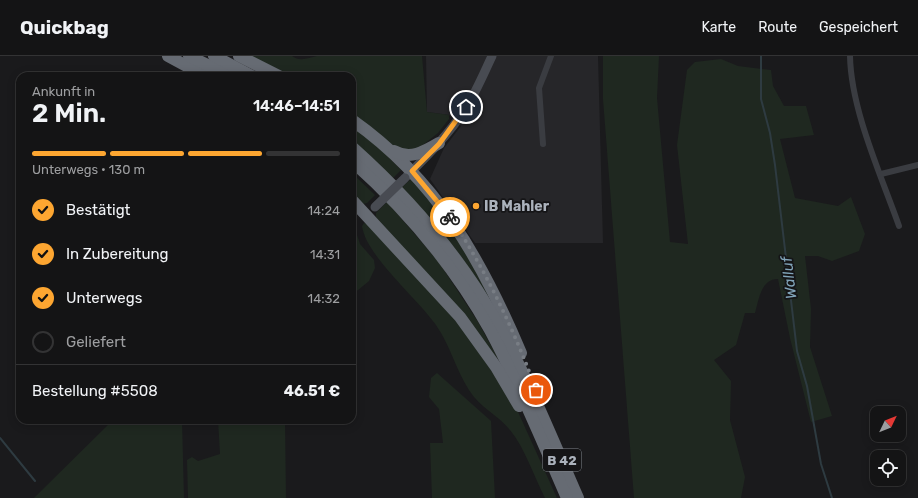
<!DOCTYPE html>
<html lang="de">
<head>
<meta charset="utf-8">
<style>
	:root { --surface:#141415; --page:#1d1d1e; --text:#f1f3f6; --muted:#9d9ea0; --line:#333334; --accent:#fda631 }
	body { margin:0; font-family:Rubik,sans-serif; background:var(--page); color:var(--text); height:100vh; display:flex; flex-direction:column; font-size:15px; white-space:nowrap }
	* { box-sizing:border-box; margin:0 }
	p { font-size:13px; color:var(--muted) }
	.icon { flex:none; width:22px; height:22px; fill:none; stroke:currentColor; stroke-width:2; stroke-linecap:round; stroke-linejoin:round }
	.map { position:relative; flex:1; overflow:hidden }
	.sheet { position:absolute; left:16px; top:16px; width:340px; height:352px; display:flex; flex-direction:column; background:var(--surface); border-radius:12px; box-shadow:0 2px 10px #0003,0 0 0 1px var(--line) }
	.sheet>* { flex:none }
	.needle { width:26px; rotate:47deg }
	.fabs { position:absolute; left:870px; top:350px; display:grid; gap:8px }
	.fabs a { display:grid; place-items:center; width:36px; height:36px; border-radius:8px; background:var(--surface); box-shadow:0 2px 10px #0003,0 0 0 1px var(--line); font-size:20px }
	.pin { position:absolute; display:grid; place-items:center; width:34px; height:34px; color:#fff; margin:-17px; border:2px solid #fff; border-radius:50%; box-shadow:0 1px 4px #0007 }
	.courier { position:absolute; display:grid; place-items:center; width:40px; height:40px; margin:-20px; border:3px solid #fda631; border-radius:50%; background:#fff; color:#222; box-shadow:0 1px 5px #0007 }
	.head em { font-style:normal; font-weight:600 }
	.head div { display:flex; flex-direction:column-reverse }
	.head { display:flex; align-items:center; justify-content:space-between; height:68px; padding:0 16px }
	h1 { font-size:26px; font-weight:600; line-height:30px }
	.bar { display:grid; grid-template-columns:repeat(4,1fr); gap:6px 4px; align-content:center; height:48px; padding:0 16px }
	.bar i { height:5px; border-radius:3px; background:var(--line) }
	.bar .current { background:var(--accent) }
	.bar p { grid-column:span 4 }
	.line { display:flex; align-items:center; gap:10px; padding:0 16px; border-top:1px solid var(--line) }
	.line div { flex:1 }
	ol { padding:0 16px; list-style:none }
	li { display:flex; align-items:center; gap:12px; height:44px }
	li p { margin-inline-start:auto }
	li .icon { padding:4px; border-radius:50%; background:var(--accent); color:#111; stroke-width:4 }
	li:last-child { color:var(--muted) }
	li i { width:22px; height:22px; border:2px solid var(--line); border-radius:50% }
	header { display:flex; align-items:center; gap:24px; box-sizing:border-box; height:56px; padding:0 20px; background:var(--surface); border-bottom:1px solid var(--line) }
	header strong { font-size:19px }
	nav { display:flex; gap:22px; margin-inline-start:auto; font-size:14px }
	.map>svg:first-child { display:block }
</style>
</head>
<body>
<header>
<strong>Quickbag</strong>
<nav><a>Karte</a><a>Route</a><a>Gespeichert</a></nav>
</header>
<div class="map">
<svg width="918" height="442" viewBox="0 0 918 442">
	<rect width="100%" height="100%" fill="#1a1a1c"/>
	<polygon fill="#262629" points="426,0 598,0 603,187 475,187 430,123 444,92 461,70 449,59 427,56"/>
	<g fill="#1f2820">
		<path d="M244,0H292C300,6 308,2 317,0H422L427,56L449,59V63L438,77L419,92L399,96L352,61V20H284Z"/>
		<path d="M603,0H659L657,42L670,186L688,188L677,89L687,14L695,6L721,3L738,10L771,14L773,30L784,50H806L814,79L780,83L795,142L838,150L851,141L865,178L859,195L832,205L818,200H805L811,253L810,291L832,360L811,366L790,282L778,223C761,223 759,243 755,257H745L736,289L714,304L731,325L730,364L745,421L741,442H634L603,43Z"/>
		<polygon points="352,69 365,77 401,114 392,123 352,86"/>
		<polygon points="352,117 375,139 367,147 363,148 352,139"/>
		<polygon points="410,124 416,125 465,193 512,286 401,132"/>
		<polygon points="387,146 438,205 478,266 500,306 376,161 376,157"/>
		<polygon points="352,164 360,188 374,204 375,212 369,225 352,239"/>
		<path d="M364,167L368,168L456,263L514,347L557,442H545C534,421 525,392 510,374C498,359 479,351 469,334C456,314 450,289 436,269C418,243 366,200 362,170Z"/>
		<polygon points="437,317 491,365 495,442 432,442 430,387 443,387 439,353 429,341 431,322"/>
		<polygon points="113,364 182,364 184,442 34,442"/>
		<polygon points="218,364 285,364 286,442 188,442 187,404 192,401 198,405 220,398"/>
	</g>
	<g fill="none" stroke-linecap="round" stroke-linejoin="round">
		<g stroke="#2e3b41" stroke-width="2">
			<polyline points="761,0 761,43 770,77 775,109 797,295 807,330 821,408 832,442"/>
			<polyline points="0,382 35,425"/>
		</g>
		<g stroke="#3a3c41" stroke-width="6">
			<path d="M850,0C851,54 881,119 899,170"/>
			<polyline points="543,88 539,32 551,0"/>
			<polyline points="881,118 918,109"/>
		</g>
		<path stroke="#484b52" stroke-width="9" d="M407,120C428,99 449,78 466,52C476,36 484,17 492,0"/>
		<g stroke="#666b73" stroke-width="12">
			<polyline points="168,0 205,20"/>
			<polyline points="189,0 230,20"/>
			<polyline points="214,0 252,20"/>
			<polyline points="239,0 279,20"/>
			<path d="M352,64C437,124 481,203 521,297"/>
			<path d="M352,91C399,133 441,179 476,232C518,297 547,371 578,442"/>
			<path d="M394,95C410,104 424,96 439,87"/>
			<path d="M352,105C406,153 454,210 490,274C519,328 542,385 567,442"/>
			<polyline points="352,144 460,261 496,311 519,350"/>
		</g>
		<polyline stroke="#484b52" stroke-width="9" points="375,151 405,122"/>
	</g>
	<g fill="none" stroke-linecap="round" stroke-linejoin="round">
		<path stroke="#787d84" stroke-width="4" stroke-dasharray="0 7.2" d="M450,161C484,210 516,278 536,334"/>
		<polyline stroke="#fda631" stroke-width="5" points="450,161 412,115 439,88 466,51"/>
	</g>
	<circle fill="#fda631" stroke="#151517" stroke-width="1.5" cx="476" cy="150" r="4"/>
	<g text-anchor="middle" stroke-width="3.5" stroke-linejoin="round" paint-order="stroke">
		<rect fill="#151517" stroke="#7e838a" stroke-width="1" x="543" y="393" width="38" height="22" rx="3"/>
		<g font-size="13" font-weight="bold" fill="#abb2bc">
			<text x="562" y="409">B 42</text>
		</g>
		<g font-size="14" font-weight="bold" fill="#abb2bc" stroke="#151517" text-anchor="start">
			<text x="484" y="155">IB Mahler</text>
		</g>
		<g font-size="15" font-style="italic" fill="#81a4b9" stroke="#151517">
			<text transform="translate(789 222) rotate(-97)" y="5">Walluf</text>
		</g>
	</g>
</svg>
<div class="fabs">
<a><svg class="needle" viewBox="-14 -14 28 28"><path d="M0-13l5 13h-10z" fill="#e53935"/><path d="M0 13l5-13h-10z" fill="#9d9ea0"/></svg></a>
<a><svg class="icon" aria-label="locate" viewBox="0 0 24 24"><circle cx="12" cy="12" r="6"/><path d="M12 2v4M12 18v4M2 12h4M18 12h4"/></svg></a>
</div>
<div class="pin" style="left:536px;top:334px;background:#ea580c"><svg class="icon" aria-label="bag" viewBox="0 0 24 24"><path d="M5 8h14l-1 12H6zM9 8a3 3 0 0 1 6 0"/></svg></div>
<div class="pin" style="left:466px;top:51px;background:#1f2937"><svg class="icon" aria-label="home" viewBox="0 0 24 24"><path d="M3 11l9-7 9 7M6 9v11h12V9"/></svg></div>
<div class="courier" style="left:450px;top:161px"><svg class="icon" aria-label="bike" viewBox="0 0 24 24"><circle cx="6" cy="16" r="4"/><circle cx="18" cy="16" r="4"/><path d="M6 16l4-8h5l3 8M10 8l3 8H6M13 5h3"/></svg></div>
<section class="sheet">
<div class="head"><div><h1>2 Min.</h1><p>Ankunft in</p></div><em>14:46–14:51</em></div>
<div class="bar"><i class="current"></i><i class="current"></i><i class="current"></i><i></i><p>Unterwegs · 130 m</p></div>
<ol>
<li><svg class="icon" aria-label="check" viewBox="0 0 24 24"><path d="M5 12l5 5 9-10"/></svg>Bestätigt<p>14:24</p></li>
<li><svg class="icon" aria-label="check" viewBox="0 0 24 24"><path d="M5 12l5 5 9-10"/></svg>In Zubereitung<p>14:31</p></li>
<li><svg class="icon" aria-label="check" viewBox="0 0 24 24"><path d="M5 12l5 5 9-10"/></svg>Unterwegs<p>14:32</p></li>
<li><i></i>Geliefert</li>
</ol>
<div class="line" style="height:52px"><div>Bestellung #5508</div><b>46.51 €</b></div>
</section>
</div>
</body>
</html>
